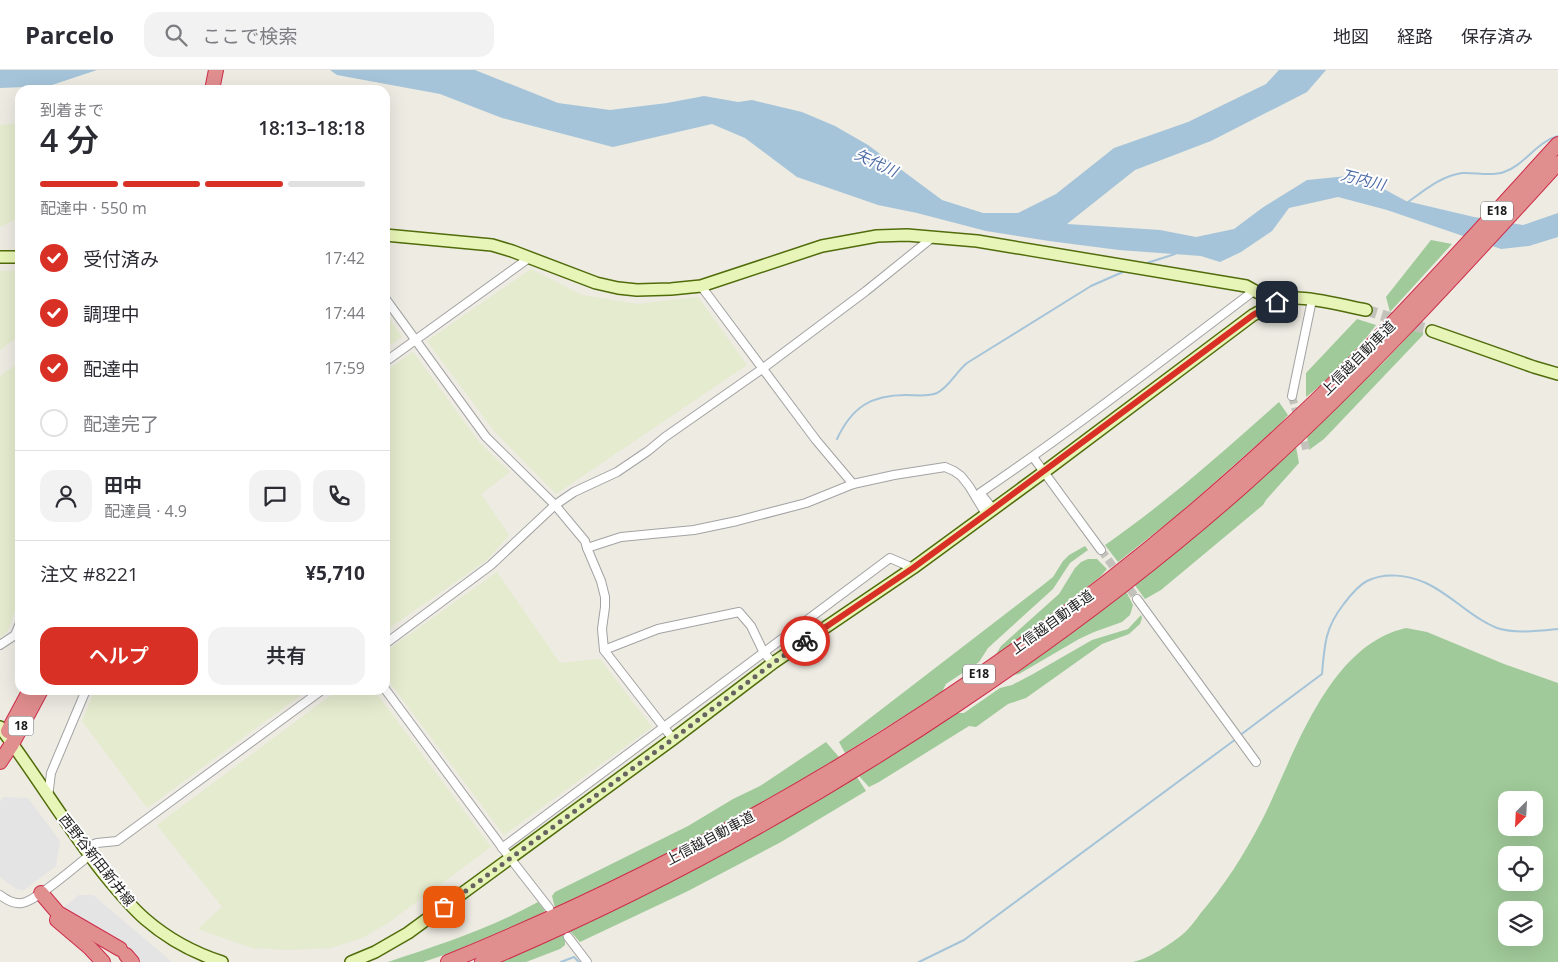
<!DOCTYPE html>
<html lang="ja">
<head>
<meta charset="utf-8">
<style>
	:root { --surface:#fff; --page:#f2f2f3; --text:#2b2b33; --muted:#7c7c81; --line:#e1e1e2; --accent:#d93025 }
	body { margin:0; font-family:"Open Sans","Noto Sans JP",sans-serif; background:var(--page); color:var(--text); height:100vh; display:flex; flex-direction:column; font-size:19px; white-space:nowrap }
	* { box-sizing:border-box; margin:0 }
	p { font-size:16px; color:var(--muted) }
	.icon { flex:none; width:28px; height:28px; fill:none; stroke:currentColor; stroke-width:2; stroke-linecap:round; stroke-linejoin:round }
	.map { position:relative; flex:1; overflow:hidden }
	.panel { position:absolute; left:15px; top:15px; width:375px; height:610px; display:flex; flex-direction:column; background:var(--surface); border-radius:15px; box-shadow:0 5px 20px #0002 }
	.panel>* { flex:none }
	.needle { width:32px; rotate:204deg }
	.fabs { position:absolute; left:1498px; top:721px; display:grid; gap:10px }
	.fabs a { display:grid; place-items:center; width:45px; height:45px; border-radius:10px; background:var(--surface); box-shadow:0 5px 20px #0002; font-size:25px }
	.pin { position:absolute; display:grid; place-items:center; width:42px; height:42px; color:#fff; margin:-21px; border-radius:10px; box-shadow:0 2px 8px #0006 }
	.courier { position:absolute; display:grid; place-items:center; width:50px; height:50px; margin:-25px; border:4px solid #d93025; border-radius:50%; background:#fff; color:#222; box-shadow:0 1px 6px #0007 }
	.summary em { font-style:normal; font-weight:600 }
	.summary div { display:flex; flex-direction:column-reverse }
	.summary { display:flex; align-items:center; justify-content:space-between; height:85px; padding:0 25px }
	h1 { font-size:32px; font-weight:600; line-height:38px }
	.bar { display:grid; grid-template-columns:repeat(4,1fr); gap:8px 5px; align-content:center; height:60px; padding:0 25px }
	.bar i { height:6px; border-radius:4px; background:var(--line) }
	.bar .active { background:var(--accent) }
	.bar p { grid-column:span 4 }
	.line { display:flex; align-items:center; gap:12px; padding:0 25px; border-top:1px solid var(--line) }
	.line div { flex:1 }
	.round { display:grid; place-items:center; flex:none; width:52px; height:52px; border-radius:15px; background:var(--page) }
	ol { padding:0 25px; list-style:none }
	li { display:flex; align-items:center; gap:15px; height:55px }
	li p { margin-inline-start:auto }
	li .icon { padding:5px; border-radius:50%; background:var(--accent); color:#fff; stroke-width:4 }
	li:last-child { color:var(--muted) }
	li i { width:28px; height:28px; border:2px solid var(--line); border-radius:50% }
	.action { display:flex; gap:10px; margin-top:auto; padding:10px 25px }
	.action a { flex:1; height:58px; border-radius:15px; background:var(--accent); color:#fff; font-size:20px; font-weight:600; line-height:58px; text-align:center }
	.action a+a { background:var(--page); color:var(--text) }
	header { display:flex; align-items:center; gap:30px; box-sizing:border-box; height:70px; padding:0 25px; background:var(--surface); border-bottom:1px solid var(--line) }
	header strong { font-size:24px }
	nav { display:flex; gap:28px; margin-inline-start:auto; font-size:18px }
	.search { width:350px; height:45px; background:var(--page); display:flex; align-items:center; gap:12px; box-sizing:border-box; padding:0 18px; border-radius:15px; color:var(--muted); font-size:19px }
	.map>svg:first-child { display:block }
</style>
</head>
<body>
<header>
<strong>Parcelo</strong>
<div class="search"><svg class="icon" aria-label="search" viewBox="0 0 24 24"><circle cx="10" cy="10" r="6"/><path d="M15 15l6 6"/></svg>ここで検索</div>
<nav><a>地図</a><a>経路</a><a>保存済み</a></nav>
</header>
<div class="map">
<svg width="1558" height="892" viewBox="0 0 1558 892">
	<rect width="100%" height="100%" fill="#edebe2"/>
	<g fill="#e4ebce">
		<polygon points="20,53 20,147 0,157 0,55"/>
		<polygon points="531,199 582,225 638,234 698,227 747,295 556,424 495,362 427,271"/>
		<polygon points="20,200 20,265 0,280 0,201"/>
		<polygon points="385,243 402,267 385,279"/>
		<polygon points="413,282 479,372 510,402 481,424 509,465 487,490 385,561 385,302"/>
		<polygon points="20,292 20,529 7,562 0,568 0,306"/>
		<polygon points="497,502 560,593 600,589 652,657 504,765 385,606 385,582"/>
		<polygon points="95,620 308,620 147,738 82,651"/>
		<polygon points="338,620 374,620 491,777 388,853 362,868 331,878 287,880 252,878 198,859 222,837 157,755"/>
	</g>
	<g fill="#a0ca99" fill-rule="evenodd">
		<polygon points="1431,170 1452,174 1390,242 1386,227"/>
		<path d="M1357,249L1376,255C1356,282 1332,307 1306,327V303Z"/>
		<polygon points="1417,257 1423,261 1423,265 1324,369 1309,380 1307,366 1384,292"/>
		<path d="M1279,332L1288,345L1278,356L1180,443L1118,492L1105,475C1167,432 1223,382 1279,332Z"/>
		<polygon points="1296,377 1299,393 1266,430 1263,435 1161,520 1145,529 1134,514 1191,469"/>
		<polygon points="1085,476 1088,480 1070,493 1053,519 988,578 979,592 946,614 942,622 845,683 839,672 1043,515 1053,507 1063,491 1069,485"/>
		<polygon points="1088,489 1097,489 1107,499 1101,506 1057,541 995,586 1001,576 1059,524 1075,498 1081,492"/>
		<polygon points="1126,521 1133,535 1130,545 1122,552 1094,562 1079,569 1019,604 1014,605"/>
		<polygon points="1141,545 1142,548 1140,554 1129,564 1102,574 1026,628 1008,634 976,657 969,656 879,712 869,717 858,705 931,660 956,643 964,643 1000,618 1012,615 1033,604 1092,570 1128,559"/>
		<path d="M1406,558L1427,562L1504,594L1558,613V892H1133C1148,889 1171,874 1183,864C1189,859 1195,851 1200,844C1224,816 1244,785 1261,752C1294,688 1326,576 1406,558ZM1506,730H1534V758H1506ZM1506,785H1534V812H1506ZM1506,840H1534V868H1506Z"/>
		<path d="M826,672L839,687C747,743 653,794 555,838L552,826L555,822L688,756L733,729L760,716Z"/>
		<polygon points="857,707 866,721 781,772 688,821 580,872 569,860 777,753"/>
		<path d="M538,832L545,841L535,848L447,884L423,892H388C439,875 491,858 538,832Z"/>
		<polygon points="562,864 565,871 565,875 560,879 526,892 497,892"/>
	</g>
	<g fill="#e4e4e4">
		<polygon points="3,727 28,728 60,771 56,796 24,820 16,819 0,807 0,732"/>
		<polygon points="79,825 93,825 172,892 137,892 60,840"/>
	</g>
	<g fill="#a5c4d9">
		<polygon points="0,0 97,0 49,16 0,18"/>
		<polygon points="330,0 475,0 558,33 610,40 667,33 704,26 738,32 752,30 802,42 835,56 868,75 942,130 983,143 1018,143 1056,124 1114,78 1188,52 1266,14 1279,0 1326,0 1307,22 1211,71 1135,100 1067,154 1160,160 1196,167 1234,159 1262,138 1307,110 1358,105 1406,131 1474,147 1523,155 1558,143 1558,167 1529,176 1501,179 1387,140 1338,127 1289,138 1272,161 1241,182 1220,192 1201,186 1119,180 1049,171 986,161 917,143 878,135 797,107 745,68 712,54 613,77 502,48 440,24 337,5"/>
	</g>
	<g fill="none" stroke-linecap="round" stroke-linejoin="round">
		<g stroke="#a5c4d9" stroke-width="2">
			<path d="M1408,132C1425,120 1441,106 1462,103C1475,102 1491,107 1504,102C1525,95 1536,72 1558,66"/>
			<polyline points="1144,194 1175,184"/>
			<path d="M837,369C852,337 871,325 906,325C916,325 928,327 937,323C949,317 956,302 967,293L1091,216L1125,201"/>
			<path d="M1239,666L1322,604C1323,591 1324,578 1327,566C1330,555 1336,544 1343,535C1349,527 1357,516 1367,511C1385,502 1408,505 1426,513C1452,525 1471,548 1497,558C1515,564 1539,561 1558,559"/>
			<polyline points="561,892 574,887 579,892"/>
			<polyline points="919,892 964,870 1236,669"/>
		</g>
		<g stroke="#c3c2ba" stroke-width="8" stroke-dasharray="8 4" stroke-linecap="butt">
			<polyline points="1292,326 1298,349"/>
			<polyline points="1301,360 1307,382"/>
			<polyline points="1101,480 1137,529"/>
		</g>
		<polyline stroke="#c3c2ba" stroke-width="11" stroke-dasharray="11 5.5" stroke-linecap="butt" points="1366,240 1432,261"/>
		<defs>
			<g id="street">
				<polyline points="701,216 816,370 853,414"/>
				<polyline points="385,228 486,367 555,435 585,471 587,478 621,467 694,460 737,451 806,433 853,414 894,405 945,397 954,401 961,406 969,416 986,444"/>
				<polyline points="385,292 529,188"/>
				<polyline points="1292,326 1312,230"/>
				<polyline points="1033,387 1101,480"/>
				<path d="M993,439L980,423C1074,359 1164,289 1255,220"/>
				<polyline points="587,478 601,511 605,527 605,537 602,559 604,580 673,669"/>
				<polyline points="1137,529 1256,692"/>
				<polyline points="385,574 491,495 555,435 574,422 617,402 648,381 665,367 762,299 866,221 933,167"/>
				<polyline points="0,575 15,565 20,553"/>
				<polyline points="604,580 658,559 739,542 751,556 764,583 773,593"/>
				<polyline points="385,619 510,788 549,838"/>
				<polyline points="48,727 51,703 86,620"/>
				<polyline points="84,778 97,773 117,771 322,620"/>
				<polyline points="502,778 890,488 913,498"/>
				<path d="M0,825C7,830 13,834 22,833C35,832 77,795 90,785"/>
				<polyline points="568,867 587,892"/>
			</g>
			<g id="secondary">
				<polyline points="385,165 492,175 512,181 596,213 618,218 637,220 671,219 701,216 822,176 877,166 907,165 977,171 1246,216 1277,233"/>
				<polyline points="0,187 20,187"/>
				<polyline points="1432,261 1534,297 1558,304"/>
				<path d="M0,657C36,705 67,757 104,804C117,820 130,836 145,849C168,869 194,883 222,892"/>
				<path d="M351,892L375,882L408,863L673,669L773,593L913,498L1044,402L1253,245C1265,239 1279,229 1293,228C1314,227 1344,236 1366,240"/>
			</g>
			<g id="highway">
				<polyline points="212,20 216,0"/>
				<polyline points="8,661 30,620"/>
				<polyline points="0,692 12,674 41,620"/>
				<polyline points="41,823 58,843 120,879"/>
				<polyline points="57,850 90,878 103,892"/>
				<polyline points="126,885 132,892"/>
				<path d="M448,892C718,782 972,630 1194,441C1250,393 1306,342 1358,289C1427,219 1492,146 1558,74"/>
				<path d="M482,892C649,822 808,734 959,633C1059,566 1155,494 1245,414C1357,314 1457,204 1558,93"/>
			</g>
		</defs>
		<use href="#street" stroke="#a3a3a3" stroke-width="10"/>
		<use href="#secondary" stroke="#516c0b" stroke-width="14"/>
		<use href="#highway" stroke="#cd2d4a" stroke-width="16"/>
		<use href="#street" stroke="#fff" stroke-width="8"/>
		<use href="#secondary" stroke="#e8f5b8" stroke-width="11"/>
		<use href="#highway" stroke="#e18e8f" stroke-width="14"/>
	</g>
	<g fill="none" stroke-linecap="round" stroke-linejoin="round">
		<polyline stroke="#656461" stroke-width="5" stroke-dasharray="0 9" points="444,837 673,669 773,593 805,571"/>
		<polyline stroke="#d93025" stroke-width="6" points="805,571 913,498 993,439 1253,245 1277,232"/>
	</g>
	<g text-anchor="middle" stroke-width="4" stroke-linejoin="round" paint-order="stroke">
		<g fill="#fff" stroke="#606060" stroke-width="1">
			<rect x="1481" y="131.5" width="32" height="19" rx="4"/>
			<rect x="963" y="594.5" width="32" height="19" rx="4"/>
			<rect x="8.5" y="646.5" width="25" height="19" rx="4"/>
		</g>
		<g font-size="12" font-weight="bold" fill="#1c1c1c">
			<text x="1497" y="145">E18</text>
			<text x="979" y="608">E18</text>
			<text x="21" y="660">18</text>
		</g>
		<g font-size="14" fill="#1c1c1c" stroke="#fff">
			<text transform="translate(1358 288) rotate(-45)" y="5">上信越自動車道</text>
			<text transform="translate(1052 552) rotate(-36)" y="5">上信越自動車道</text>
			<text transform="translate(710 768) rotate(-28)" y="5">上信越自動車道</text>
			<text transform="translate(97 790) rotate(52)" y="5">西野谷新田新井線</text>
		</g>
		<g font-size="15" font-style="italic" fill="#4f6ca6" stroke="#fff">
			<text transform="translate(876 93) rotate(25)" y="5">矢代川</text>
			<text transform="translate(1363 110) rotate(14)" y="5">万内川</text>
		</g>
	</g>
</svg>
<div class="fabs">
<a><svg class="needle" viewBox="-14 -14 28 28"><path d="M0-13l5 13h-10z" fill="#e53935"/><path d="M0 13l5-13h-10z" fill="#7c7c81"/></svg></a>
<a><svg class="icon" aria-label="locate" viewBox="0 0 24 24"><circle cx="12" cy="12" r="6"/><path d="M12 2v4M12 18v4M2 12h4M18 12h4"/></svg></a>
<a><svg class="icon" aria-label="layers" viewBox="0 0 24 24"><path d="M12 4l9 5-9 5-9-5zM3 14l9 5 9-5"/></svg></a>
</div>
<div class="pin" style="left:444px;top:837px;background:#ea580c"><svg class="icon" aria-label="bag" viewBox="0 0 24 24"><path d="M5 8h14l-1 12H6zM9 8a3 3 0 0 1 6 0"/></svg></div>
<div class="pin" style="left:1277px;top:232px;background:#1f2937"><svg class="icon" aria-label="home" viewBox="0 0 24 24"><path d="M3 11l9-7 9 7M6 9v11h12V9"/></svg></div>
<div class="courier" style="left:805px;top:571px"><svg class="icon" aria-label="bike" viewBox="0 0 24 24"><circle cx="6" cy="16" r="4"/><circle cx="18" cy="16" r="4"/><path d="M6 16l4-8h5l3 8M10 8l3 8H6M13 5h3"/></svg></div>
<section class="panel">
<div class="summary"><div><h1>4 分</h1><p>到着まで</p></div><em>18:13–18:18</em></div>
<div class="bar"><i class="active"></i><i class="active"></i><i class="active"></i><i></i><p>配達中 · 550 m</p></div>
<ol>
<li><svg class="icon" aria-label="check" viewBox="0 0 24 24"><path d="M5 12l5 5 9-10"/></svg>受付済み<p>17:42</p></li>
<li><svg class="icon" aria-label="check" viewBox="0 0 24 24"><path d="M5 12l5 5 9-10"/></svg>調理中<p>17:44</p></li>
<li><svg class="icon" aria-label="check" viewBox="0 0 24 24"><path d="M5 12l5 5 9-10"/></svg>配達中<p>17:59</p></li>
<li><i></i>配達完了</li>
</ol>
<div class="line" style="height:90px"><a class="round"><svg class="icon" aria-label="person" viewBox="0 0 24 24"><circle cx="12" cy="8" r="4"/><path d="M4 21q1-7 8-7t8 7"/></svg></a><div><b>田中</b><p>配達員 · 4.9</p></div><a class="round"><svg class="icon" aria-label="chat" viewBox="0 0 24 24"><path d="M4 5h16v11H9l-5 4z"/></svg></a><a class="round"><svg class="icon" aria-label="phone" viewBox="0 0 24 24"><path d="M5 4h4l2 5-3 2q2 4 5 5l2-3 5 2v4C11 20 4 13 5 4z"/></svg></a></div>
<div class="line" style="height:65px"><div>注文 #8221</div><b>¥5,710</b></div>
<div class="action"><a>ヘルプ</a><a>共有</a></div>
</section>
</div>
</body>
</html>
